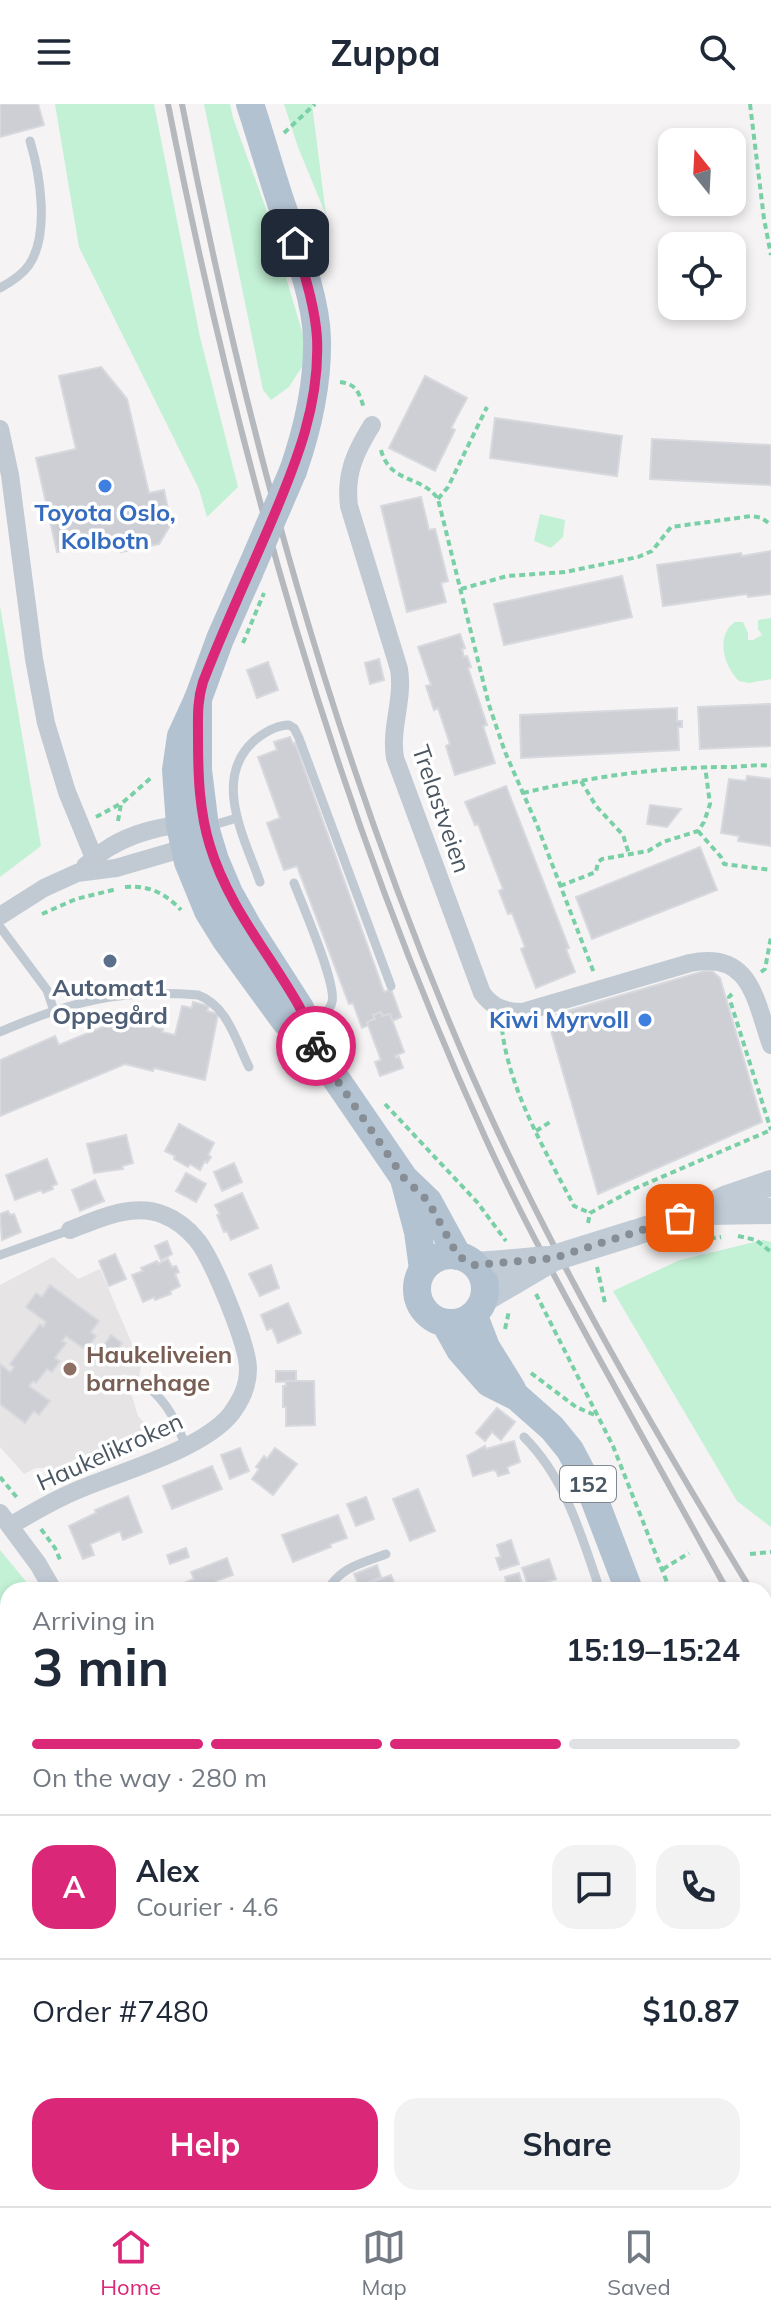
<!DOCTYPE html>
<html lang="en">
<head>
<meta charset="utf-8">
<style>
	:root { --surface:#fff; --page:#f2f2f3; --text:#1f2937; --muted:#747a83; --line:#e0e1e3; --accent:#db2777 }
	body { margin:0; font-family:Mulish,sans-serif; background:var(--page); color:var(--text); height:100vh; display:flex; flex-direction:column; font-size:30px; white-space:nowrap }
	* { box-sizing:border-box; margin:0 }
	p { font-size:26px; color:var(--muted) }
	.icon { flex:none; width:44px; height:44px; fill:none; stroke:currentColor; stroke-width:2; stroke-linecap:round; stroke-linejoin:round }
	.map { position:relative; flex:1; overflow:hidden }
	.panel { position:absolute; left:0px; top:1478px; width:772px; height:624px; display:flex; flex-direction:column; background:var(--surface); border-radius:24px 24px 0 0; box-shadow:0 4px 12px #0003 }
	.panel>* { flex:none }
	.needle { width:52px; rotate:342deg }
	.tools { position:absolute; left:658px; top:24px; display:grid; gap:16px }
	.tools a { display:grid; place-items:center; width:88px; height:88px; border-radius:16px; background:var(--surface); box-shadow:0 4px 12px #0003; font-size:40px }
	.pin { position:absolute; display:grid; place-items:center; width:68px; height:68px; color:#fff; margin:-34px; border-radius:16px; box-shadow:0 4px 12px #0006 }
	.courier { position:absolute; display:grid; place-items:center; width:80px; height:80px; margin:-40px; border:6px solid #db2777; border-radius:50%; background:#fff; color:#222; box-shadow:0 2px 10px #0007 }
	.summary em { font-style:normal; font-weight:700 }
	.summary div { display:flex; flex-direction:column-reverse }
	.summary { display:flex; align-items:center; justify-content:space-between; height:136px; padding:0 32px }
	h1 { font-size:52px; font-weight:700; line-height:60px }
	.bar { display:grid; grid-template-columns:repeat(4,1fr); gap:12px 8px; align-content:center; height:96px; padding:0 32px }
	.bar i { height:10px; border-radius:6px; background:var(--line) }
	.bar .on { background:var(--accent) }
	.bar p { grid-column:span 4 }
	.line { display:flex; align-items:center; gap:20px; padding:0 32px; border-top:2px solid var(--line) }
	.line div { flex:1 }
	.round { display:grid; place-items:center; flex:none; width:84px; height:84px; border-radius:24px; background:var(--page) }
	.button { display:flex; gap:16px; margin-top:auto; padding:16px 32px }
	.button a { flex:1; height:92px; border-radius:24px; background:var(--accent); color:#fff; font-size:32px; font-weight:700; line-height:92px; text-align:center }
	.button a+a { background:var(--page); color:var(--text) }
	header { display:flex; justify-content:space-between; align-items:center; height:104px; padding:0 32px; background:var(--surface); font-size:36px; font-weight:700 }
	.tabs { display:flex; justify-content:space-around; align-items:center; height:112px; border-top:2px solid var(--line); background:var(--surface); font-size:22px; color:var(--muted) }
	.tabs a { display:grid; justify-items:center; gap:4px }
	.tabs .on { color:var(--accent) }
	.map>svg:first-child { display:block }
</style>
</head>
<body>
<header><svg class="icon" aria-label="menu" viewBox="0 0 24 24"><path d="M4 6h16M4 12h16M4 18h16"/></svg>Zuppa<svg class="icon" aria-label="search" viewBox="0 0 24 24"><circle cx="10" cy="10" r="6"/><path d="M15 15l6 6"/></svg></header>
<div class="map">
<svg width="771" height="2102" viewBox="0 0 771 2102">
	<rect width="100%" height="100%" fill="#f5f3f3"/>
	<polygon fill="#e6e4e5" points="53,1153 78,1175 100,1165 141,1261 139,1274 122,1270 116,1283 132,1292 138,1312 154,1330 130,1343 109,1350 75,1368 45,1372 44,1364 36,1364 24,1370 0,1343 0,1181"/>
	<g fill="#c3f1d5">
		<polygon points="55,0 154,0 200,233 238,383 207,413 199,385 79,143"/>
		<polygon points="204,0 230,0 233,14 265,102 303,231 303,261 289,283 271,296 263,286"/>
		<polygon points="284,0 312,0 326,111 298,43"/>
		<polygon points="540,410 565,416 563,433 551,444 534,437"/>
		<polygon points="0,502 41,742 0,773"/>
		<path d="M771,514V575L749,579L739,577C724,563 715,531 735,518H743L748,529V536H753L762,531L758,525V516Z"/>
		<polygon points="763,1136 771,1138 771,1423 737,1397 613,1187 680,1156"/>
		<polygon points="0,1446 33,1486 8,1486 8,1524 0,1527"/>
	</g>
	<g fill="#cdcfd5" stroke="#d7d9de" stroke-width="2">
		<polygon points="0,0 38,0 44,21 0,33"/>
		<polygon points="101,263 127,295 149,389 164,386 171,420 159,440 121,448 117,434 57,448 36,354 76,345 59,272"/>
		<polygon points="425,272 467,294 451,324 455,326 435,367 389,344"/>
		<polygon points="495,314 622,332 617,372 490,354"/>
		<polygon points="652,335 771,341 771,381 650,375"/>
		<polygon points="421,393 429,426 435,425 448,477 441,479 446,498 407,508 381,402"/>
		<polygon points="771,447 771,490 748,493 747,490 663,502 657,461 741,449 742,452"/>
		<polygon points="622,472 632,513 504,541 494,500"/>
		<polygon points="460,530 465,544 462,545 464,553 467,552 471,563 468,564 487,621 483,622 495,659 455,671 446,642 450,640 438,604 434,606 426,582 431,581 418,543"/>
		<polygon points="379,555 384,576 370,580 365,559"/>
		<polygon points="268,558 278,586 257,594 247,566"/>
		<polygon points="771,600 771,642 700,645 698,603"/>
		<polygon points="677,604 677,617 682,617 682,623 678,623 679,646 521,654 520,611"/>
		<polygon points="290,633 293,640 295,639 384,888 391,885 401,913 392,917 390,910 382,912 381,908 373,911 375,915 367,918 369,921 362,924 353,899 349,900 297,762 284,766 267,719 280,714 258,653 277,646 274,638"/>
		<polygon points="747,672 771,675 771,742 738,737 739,732 721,729 729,675 746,677"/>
		<polygon points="506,682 569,844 566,845 575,868 536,884 521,845 525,843 512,809 508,810 499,787 503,785 478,720 475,721 465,698"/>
		<polygon points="650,701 681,705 667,723 647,720"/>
		<polygon points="700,743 717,786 592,835 576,793"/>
		<polygon points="704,867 712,867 720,874 762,1018 598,1090 547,913"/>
		<polygon points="193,898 209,902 207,907 218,910 205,976 154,964 153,967 125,960 0,1012 0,956 55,932 59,941 122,915 163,925 162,928 175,931 182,902 192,904"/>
		<polygon points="381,908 382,912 390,910 404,948 395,952 396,954 399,953 403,964 380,972 375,958 381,956 367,918 375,915 373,911"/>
		<polygon points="179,1020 214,1039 208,1051 211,1053 207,1059 205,1057 200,1066 190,1060 188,1063 174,1055 175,1052 165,1047"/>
		<polygon points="126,1031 133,1059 122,1062 123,1065 94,1069 87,1040"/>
		<polygon points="47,1055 57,1080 52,1082 53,1085 43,1089 41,1086 15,1096 6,1071"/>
		<polygon points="234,1059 242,1078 222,1087 214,1068"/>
		<polygon points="186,1069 206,1080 196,1098 176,1087"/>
		<polygon points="95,1076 104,1097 80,1107 72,1086"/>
		<polygon points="242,1089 258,1124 231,1136 227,1127 224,1128 217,1111 220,1110 215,1101"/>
		<polygon points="8,1107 10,1111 14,1110 21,1128 2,1136 0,1110"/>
		<polygon points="167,1137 172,1150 161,1156 155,1142"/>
		<polygon points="115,1150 126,1175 109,1182 99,1157"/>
		<polygon points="168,1155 172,1163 176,1162 179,1168 175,1170 180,1182 170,1187 171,1190 155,1196 154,1193 143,1198 132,1171 143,1167 141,1164 157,1157 158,1160"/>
		<polygon points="271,1161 279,1184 260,1192 249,1170"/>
		<polygon points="50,1181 99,1217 91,1228 96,1232 86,1246 66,1232 62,1237 66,1239 55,1254 60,1257 52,1268 47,1265 36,1279 33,1277 29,1282 50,1297 39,1311 34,1307 25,1319 0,1300 0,1260 10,1268 14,1263 10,1260 40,1220 43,1223 46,1218 26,1203 36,1189 42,1193"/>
		<polygon points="288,1199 301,1229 278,1239 272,1224 267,1226 261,1211"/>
		<polygon points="111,1231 122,1239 113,1252 102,1244"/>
		<polygon points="276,1267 296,1267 296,1277 276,1278"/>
		<polygon points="286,1277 314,1277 315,1321 286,1322 286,1303 283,1303 283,1282 286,1282"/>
		<polygon points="497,1304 515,1318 501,1336 492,1328 485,1337 476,1329"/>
		<polygon points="514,1337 520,1358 507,1363 509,1369 498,1372 496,1367 493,1366 473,1372 467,1352 485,1342 486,1345"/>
		<polygon points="240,1344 249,1367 230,1375 221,1351"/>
		<polygon points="275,1344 297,1360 273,1391 252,1375 259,1365 256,1363 264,1352 267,1355"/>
		<polygon points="212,1362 222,1385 172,1405 163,1382"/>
		<polygon points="418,1385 435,1427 410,1437 393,1395"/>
		<polygon points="128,1392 142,1428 123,1436 120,1427 90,1440 94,1451 83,1455 69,1422 96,1409 95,1406"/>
		<polygon points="366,1393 374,1415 356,1422 347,1400"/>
		<polygon points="338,1411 347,1434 330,1440 331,1443 293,1458 282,1431"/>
		<polygon points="511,1436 519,1460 500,1466 496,1454 501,1453 497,1441"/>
		<polygon points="186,1444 189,1453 170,1460 167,1451"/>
		<polygon points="227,1454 233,1471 216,1477 219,1486 180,1486 179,1481 194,1475 191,1468"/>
		<polygon points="549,1455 556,1475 529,1484 522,1464"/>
		<polygon points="377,1461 381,1473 359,1482 354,1470"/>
		<polygon points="519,1469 522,1480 519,1482 520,1486 508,1486 505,1473"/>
		<polygon points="391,1471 397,1486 354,1486 354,1485"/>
		<polygon points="8,1697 8,1734 0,1718 0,1703"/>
		<polygon points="8,1831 8,1876 0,1878 0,1834"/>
		<polygon points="8,1911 8,1953 0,1927 0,1914"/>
		<polygon points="8,2082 8,2094 36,2094 38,2102 0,2102 0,2085"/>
		<polygon points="375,2094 400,2094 402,2102 353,2102 352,2099"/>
		<polygon points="461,2094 494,2094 501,2102 457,2102 455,2099"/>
		<polygon points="721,2094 761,2094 763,2097 748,2102 732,2102 729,2094 722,2096"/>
	</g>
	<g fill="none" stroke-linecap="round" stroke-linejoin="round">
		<g stroke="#7ad0a6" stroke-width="4" stroke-dasharray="6 4" stroke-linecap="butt">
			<polyline points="750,0 764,115 771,151"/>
			<polyline points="284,29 315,0"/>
			<path d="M340,278C357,280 359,289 364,304"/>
			<path d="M381,346C390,380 422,371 438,395L489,601L505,648L537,721L594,869"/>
			<polyline points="438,395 448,383 487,303"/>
			<polyline points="461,485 507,472 565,468 638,453 652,447 671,423 752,412 762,414 771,421"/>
			<polyline points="581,677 596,702 623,731 629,750"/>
			<path d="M523,689C590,673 658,663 727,663C742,663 756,660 771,662"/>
			<polyline points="96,713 120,700"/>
			<polyline points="118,717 121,700 152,673"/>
			<polyline points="698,727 721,753 724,760 771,766"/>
			<polyline points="560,782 596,768 598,758 602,755 648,747 663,738 698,727 704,718 710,700 705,662"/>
			<path d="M125,783C149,781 165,789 181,806"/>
			<polyline points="42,810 76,795 117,785"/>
			<polyline points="761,868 765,865 771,833"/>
			<polyline points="732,890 729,893 771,1026"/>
			<path d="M502,925C509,986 546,1048 574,1102L590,1109"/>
			<polyline points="385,1000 477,1098 506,1137"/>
			<polyline points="536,1027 550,1018"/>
			<polyline points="588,1119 590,1109 636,1084 771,1026"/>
			<polyline points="738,1132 756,1136 771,1148"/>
			<polyline points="690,1137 721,1133"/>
			<polyline points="597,1163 605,1199"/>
			<polyline points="536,1190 613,1342 670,1486"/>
			<polyline points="505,1225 509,1207"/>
			<polyline points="531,1269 576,1303 597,1312"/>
			<polyline points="0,1373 19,1396"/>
			<polyline points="41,1425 55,1444 61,1458"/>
			<polyline points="750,1450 771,1448"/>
			<polyline points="663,1465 689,1449"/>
			<polyline points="4,1618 2,1601 8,1582"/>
			<polyline points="764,1685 771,1700"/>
			<polyline points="0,1696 8,1693"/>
			<polyline points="764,1820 771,1841"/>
			<polyline points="764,2022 771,2020"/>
			<polyline points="409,2102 409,2094"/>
		</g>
		<g stroke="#c1cad2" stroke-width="9">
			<path d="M0,184C11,178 22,171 29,161C50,130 40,70 30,37"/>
			<polyline points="210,722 237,714"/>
			<path d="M260,778C245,735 211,674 255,636C265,628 276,621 289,621L294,624L299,634L391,882"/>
			<path d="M294,779C302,800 337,880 332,898C330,908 318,915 311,921"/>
			<polyline points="0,823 47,886 54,907"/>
			<path d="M0,928C71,897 120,885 198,891C227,901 236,937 249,963"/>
			<polyline points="0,1151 70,1126"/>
			<path d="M148,1283C168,1299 177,1319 186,1343"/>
			<path d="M524,1333C566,1375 581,1431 600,1486"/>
			<path d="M328,1486C340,1463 363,1459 386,1450"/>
		</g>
		<g stroke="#c1cad2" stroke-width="18">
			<path d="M372,321C355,348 345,370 349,402L399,565C404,596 390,623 395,654L482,889C493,904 505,908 523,908L690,859C751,846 755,896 771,941"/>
			<polyline points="0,325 10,371 34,555 46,619 67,688 99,766"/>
			<path d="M85,762C93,756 101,748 110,743C131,730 165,720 189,721"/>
			<polyline points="0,812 44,784 77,769 116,764 171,748 192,736"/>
			<polyline points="0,1409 38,1460 53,1486"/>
			<path d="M10,1422C33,1408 56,1395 80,1385C123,1367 203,1345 231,1310C241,1296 248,1283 248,1265C248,1241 213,1156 197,1136C188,1125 177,1116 164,1111C133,1098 99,1115 70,1126"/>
			<polyline points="120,2094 120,2102"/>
			<polyline points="543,2094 551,2102"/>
			<polyline points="707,2094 709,2102"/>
			<polyline points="575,2102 581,2094"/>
		</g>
		<g stroke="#c1cbd6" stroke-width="26">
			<polyline points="709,1108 771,1107"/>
			<polyline points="634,1129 698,1108 727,1094 771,1079"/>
			<polyline points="475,1161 503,1159"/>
			<polyline points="484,1195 513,1178"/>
		</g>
		<g stroke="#b3c2d1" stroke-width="28">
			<path d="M250,0C261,33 270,66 281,99C295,140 316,193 317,235C318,281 308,324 293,367"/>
			<polyline points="249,469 220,535 198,595 181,632 176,666 180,721 188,758 208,807 226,836 285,917 307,939"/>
			<polyline points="198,595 198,666 205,723 215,756 229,789 248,823 300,904 321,953 404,1074 428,1097 458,1152"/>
			<polyline points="404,1075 418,1128 423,1165"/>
			<circle cx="451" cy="1185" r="34"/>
			<polyline points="474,1212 486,1243 512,1285"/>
			<polyline points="445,1219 460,1246 489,1279 517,1293 552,1324 570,1346 590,1384 629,1486"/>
			<polyline points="764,1777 771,1791"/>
		</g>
		<g stroke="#b5b8bd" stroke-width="6">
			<path d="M168,0C238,354 335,704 485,1033C518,1106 557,1177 595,1247C639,1327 683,1406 727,1486"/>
			<path d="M182,0C245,324 332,644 462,948C542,1135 645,1312 751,1486"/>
			<polyline points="764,1507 771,1518"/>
			<polyline points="764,1553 771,1565"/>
		</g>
		<polyline stroke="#7ad0a6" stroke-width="4" stroke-dasharray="6 4" stroke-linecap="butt" points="243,539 264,489"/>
		<g stroke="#c1cbd6" stroke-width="26">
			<polyline points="503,1159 547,1155"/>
			<polyline points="513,1178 554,1154 634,1129"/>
		</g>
		<polyline stroke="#b3c2d1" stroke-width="28" points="249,469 293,367"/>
	</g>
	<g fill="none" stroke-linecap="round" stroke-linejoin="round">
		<polyline stroke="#868d94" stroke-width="8" stroke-dasharray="0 14.4" points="316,942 332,969 404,1074 428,1097 458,1152 475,1161 554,1154 680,1114"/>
		<path stroke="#db2777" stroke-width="10" d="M295,139C304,169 315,202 317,234C320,299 297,357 272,416C249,470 224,523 203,578C197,597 198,613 198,633C198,669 199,707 210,742C228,802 269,849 299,902C306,915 310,929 316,942"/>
	</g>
	<g fill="#3f7fe0" stroke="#fff" stroke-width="3">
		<circle cx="105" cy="382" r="8"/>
		<circle cx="645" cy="916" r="8"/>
	</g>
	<circle fill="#5c6f8a" stroke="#fff" stroke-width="3" cx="110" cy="857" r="8"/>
	<circle fill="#8d6e63" stroke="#fff" stroke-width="3" cx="70" cy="1265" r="8"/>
	<g text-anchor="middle" stroke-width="7" stroke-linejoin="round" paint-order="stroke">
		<rect fill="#fff" stroke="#808990" stroke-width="2" x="560" y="1362" width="56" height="36" rx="6"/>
		<g font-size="22" font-weight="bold" fill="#4a5661">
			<text x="588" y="1388">152</text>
		</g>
		<g font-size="24" font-weight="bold" fill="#366cbe" stroke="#fff">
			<text x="105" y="417">Toyota Oslo,<tspan x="105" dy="28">Kolbotn</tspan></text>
			<text x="629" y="924" text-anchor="end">Kiwi Myrvoll</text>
		</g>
		<g font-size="24" fill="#4a5661" stroke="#fff">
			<text transform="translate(441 705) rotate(71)" y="8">Trelastveien</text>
			<text transform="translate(110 1348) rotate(-24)" y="8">Haukelikroken</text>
		</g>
		<g font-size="24" font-weight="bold" fill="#4e5e75" stroke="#fff">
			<text x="110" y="892">Automat1<tspan x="110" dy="28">Oppegård</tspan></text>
		</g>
		<g font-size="24" font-weight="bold" fill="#785e54" stroke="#fff" text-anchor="start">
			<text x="86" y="1259">Haukeliveien<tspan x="86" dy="28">barnehage</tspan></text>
		</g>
	</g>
</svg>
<div class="tools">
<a><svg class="needle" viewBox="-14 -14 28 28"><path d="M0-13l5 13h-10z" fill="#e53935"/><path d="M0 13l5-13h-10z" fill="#747a83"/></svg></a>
<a><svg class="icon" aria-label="locate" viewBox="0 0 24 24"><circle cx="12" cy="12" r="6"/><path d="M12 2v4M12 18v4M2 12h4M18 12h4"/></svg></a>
</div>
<div class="pin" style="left:680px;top:1114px;background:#ea580c"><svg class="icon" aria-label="bag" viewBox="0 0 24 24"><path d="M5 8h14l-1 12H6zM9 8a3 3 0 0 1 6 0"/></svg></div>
<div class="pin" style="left:295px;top:139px;background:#1f2937"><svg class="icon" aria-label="home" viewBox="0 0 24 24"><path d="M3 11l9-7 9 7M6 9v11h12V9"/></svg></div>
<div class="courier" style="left:316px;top:942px"><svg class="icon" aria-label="bike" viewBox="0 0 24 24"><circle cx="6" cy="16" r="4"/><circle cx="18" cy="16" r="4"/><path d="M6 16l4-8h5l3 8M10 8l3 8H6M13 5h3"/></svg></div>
<section class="panel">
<div class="summary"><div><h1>3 min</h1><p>Arriving in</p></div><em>15:19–15:24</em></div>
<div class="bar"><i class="on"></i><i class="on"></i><i class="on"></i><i></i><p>On the way · 280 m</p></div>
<div class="line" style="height:144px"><b class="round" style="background:var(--accent);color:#fff">A</b><div><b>Alex</b><p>Courier · 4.6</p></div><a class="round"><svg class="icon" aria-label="chat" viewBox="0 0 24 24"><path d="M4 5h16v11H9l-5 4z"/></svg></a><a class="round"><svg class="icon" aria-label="phone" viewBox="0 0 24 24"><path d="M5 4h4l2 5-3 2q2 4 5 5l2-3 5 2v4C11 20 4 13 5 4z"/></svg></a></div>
<div class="line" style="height:104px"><div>Order #7480</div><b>$10.87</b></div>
<div class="button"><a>Help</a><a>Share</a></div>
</section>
</div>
<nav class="tabs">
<a class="on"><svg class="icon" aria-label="home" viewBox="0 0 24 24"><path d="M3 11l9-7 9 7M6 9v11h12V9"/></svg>Home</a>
<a><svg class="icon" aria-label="map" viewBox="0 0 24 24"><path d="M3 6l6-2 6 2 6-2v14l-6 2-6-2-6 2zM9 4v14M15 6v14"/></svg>Map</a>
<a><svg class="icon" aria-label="saved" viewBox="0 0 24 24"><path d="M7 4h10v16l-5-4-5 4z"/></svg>Saved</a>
</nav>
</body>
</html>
